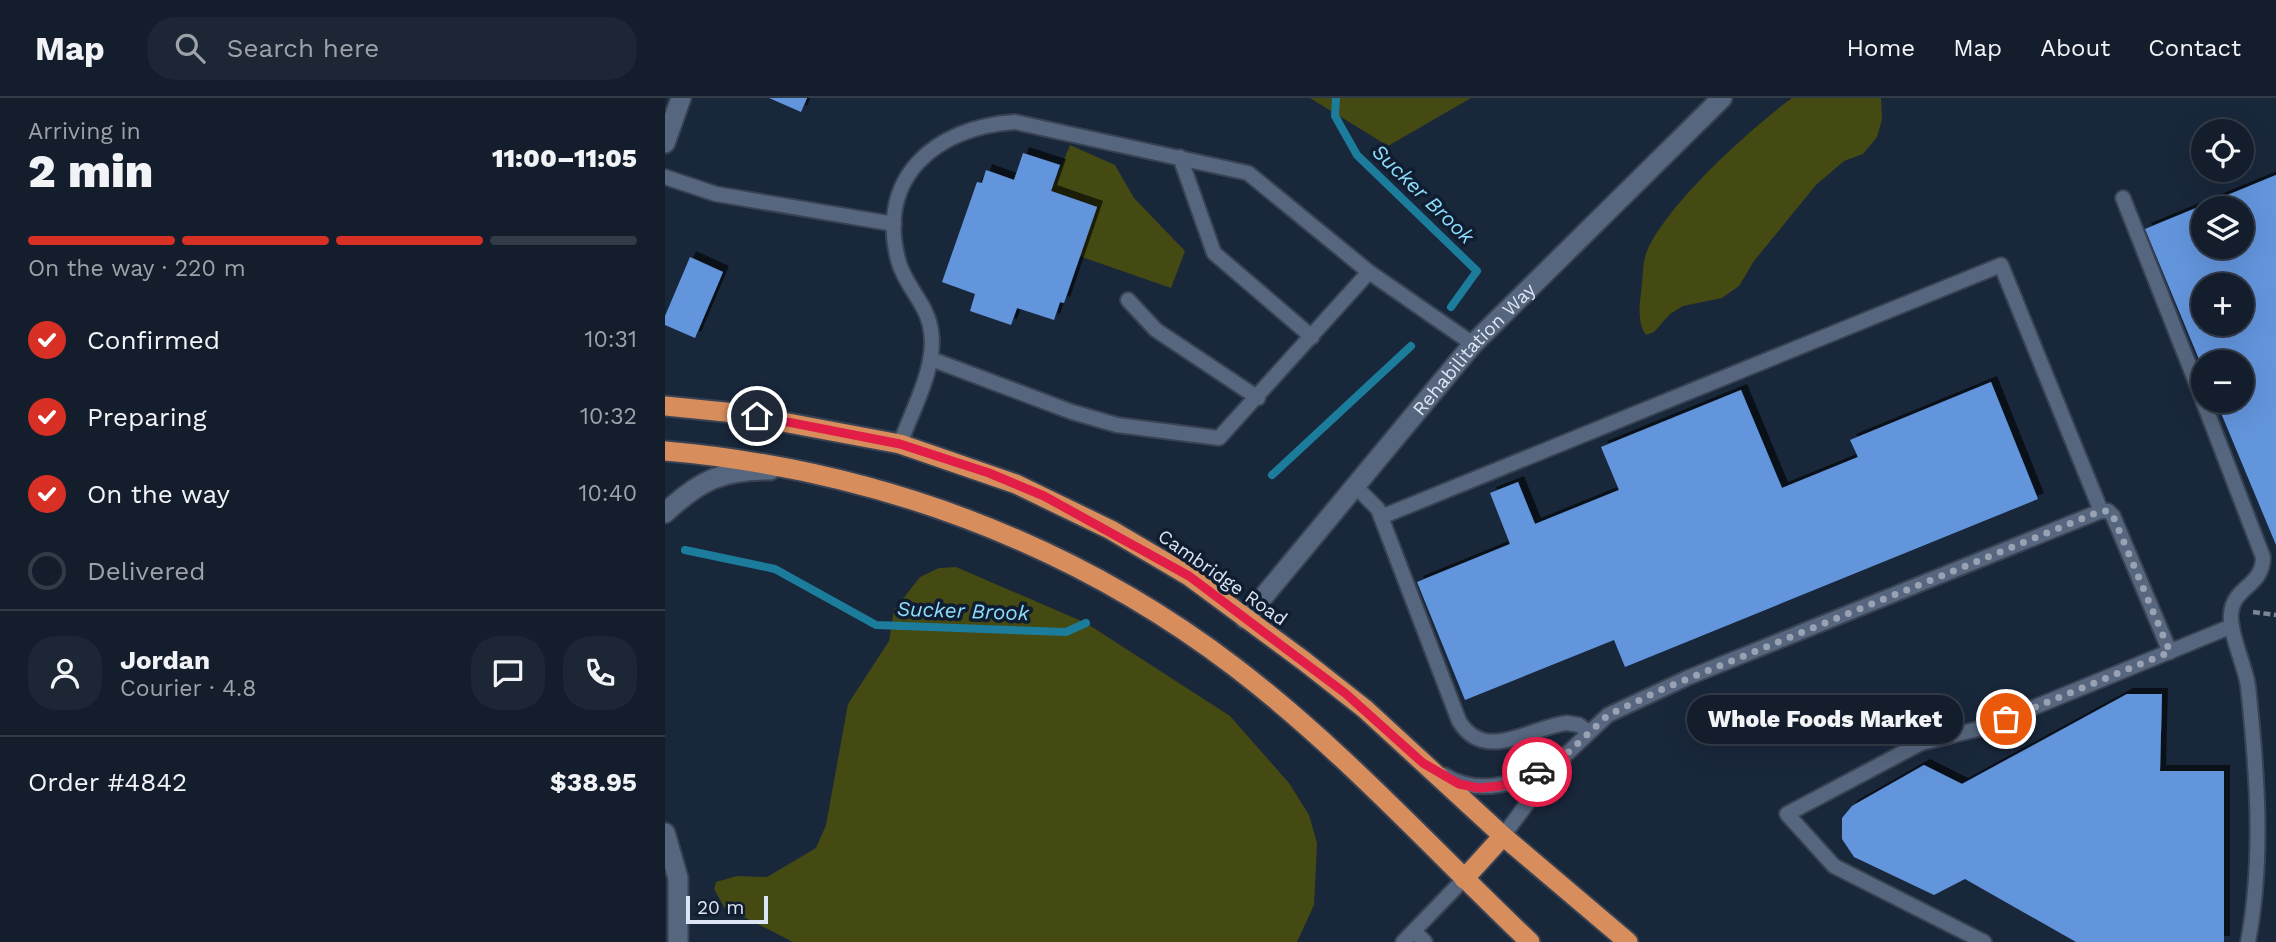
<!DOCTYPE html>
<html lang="en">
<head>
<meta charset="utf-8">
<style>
	:root { --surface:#131d2c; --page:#1c2634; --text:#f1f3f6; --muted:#9da2a9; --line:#323b48; --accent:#d93025 }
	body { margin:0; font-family:"Work Sans",sans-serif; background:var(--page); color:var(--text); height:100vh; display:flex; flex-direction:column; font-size:26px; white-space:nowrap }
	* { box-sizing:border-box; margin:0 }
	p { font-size:23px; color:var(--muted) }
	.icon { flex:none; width:38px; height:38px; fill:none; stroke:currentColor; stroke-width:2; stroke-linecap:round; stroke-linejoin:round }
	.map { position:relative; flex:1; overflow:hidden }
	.sheet { display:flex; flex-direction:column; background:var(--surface); width:665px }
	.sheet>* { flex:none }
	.controls { position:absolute; left:1526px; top:21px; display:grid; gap:14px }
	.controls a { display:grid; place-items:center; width:63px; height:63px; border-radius:50%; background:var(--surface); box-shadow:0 7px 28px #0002,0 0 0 2px var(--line); font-size:35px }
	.scale { position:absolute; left:21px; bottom:18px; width:82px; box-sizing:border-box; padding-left:7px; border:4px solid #dce5f3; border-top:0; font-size:19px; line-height:24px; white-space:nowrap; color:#dce5f3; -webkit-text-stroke:5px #101d30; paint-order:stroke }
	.pin { position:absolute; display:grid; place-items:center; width:60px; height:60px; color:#fff; margin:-30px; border:4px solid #fff; border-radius:50%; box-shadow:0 2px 7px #0007 }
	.courier { position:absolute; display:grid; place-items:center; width:70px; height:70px; margin:-35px; border:5px solid #e11d48; border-radius:50%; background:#fff; color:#222; box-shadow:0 2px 9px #0007 }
	.bubble { position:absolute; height:49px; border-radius:24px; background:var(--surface); box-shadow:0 7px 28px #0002,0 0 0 2px var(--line); font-size:23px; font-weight:800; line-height:49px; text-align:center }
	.summary em { font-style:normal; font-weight:800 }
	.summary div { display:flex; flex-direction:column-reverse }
	.summary { display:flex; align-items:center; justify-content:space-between; height:119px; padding:0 28px }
	h1 { font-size:46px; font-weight:800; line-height:52px }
	.bar { display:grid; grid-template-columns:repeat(4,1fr); gap:10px 7px; align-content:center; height:84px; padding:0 28px }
	.bar i { height:9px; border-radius:5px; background:var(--line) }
	.bar .selected { background:var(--accent) }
	.bar p { grid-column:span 4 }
	.line { display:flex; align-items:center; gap:18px; padding:0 28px; border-top:2px solid var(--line) }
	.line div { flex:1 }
	.round { display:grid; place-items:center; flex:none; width:74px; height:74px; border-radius:28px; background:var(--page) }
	ol { padding:0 28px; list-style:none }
	li { display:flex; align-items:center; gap:21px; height:77px }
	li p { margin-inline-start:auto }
	li .icon { padding:7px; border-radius:50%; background:var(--accent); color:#fff; stroke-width:4 }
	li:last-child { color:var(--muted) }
	li i { width:38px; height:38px; border:4px solid var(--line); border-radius:50% }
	header { display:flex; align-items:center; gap:42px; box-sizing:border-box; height:98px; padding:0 35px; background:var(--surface); border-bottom:2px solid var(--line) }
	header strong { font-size:33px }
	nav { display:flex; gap:38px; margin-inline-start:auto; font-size:24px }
	.search { width:490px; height:63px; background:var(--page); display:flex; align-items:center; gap:18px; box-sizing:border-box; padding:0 24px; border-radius:28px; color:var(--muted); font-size:26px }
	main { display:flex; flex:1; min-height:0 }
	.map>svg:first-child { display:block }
</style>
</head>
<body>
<header>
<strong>Map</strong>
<div class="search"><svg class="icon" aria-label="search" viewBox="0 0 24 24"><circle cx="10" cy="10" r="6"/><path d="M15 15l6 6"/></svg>Search here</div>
<nav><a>Home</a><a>Map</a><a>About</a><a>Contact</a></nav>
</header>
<main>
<section class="sheet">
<div class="summary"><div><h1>2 min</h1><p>Arriving in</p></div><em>11:00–11:05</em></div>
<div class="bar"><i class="selected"></i><i class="selected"></i><i class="selected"></i><i></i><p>On the way · 220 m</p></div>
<ol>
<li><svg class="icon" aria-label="check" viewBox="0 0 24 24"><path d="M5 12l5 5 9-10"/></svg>Confirmed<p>10:31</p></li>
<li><svg class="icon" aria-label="check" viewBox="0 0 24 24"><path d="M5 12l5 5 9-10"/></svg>Preparing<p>10:32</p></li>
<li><svg class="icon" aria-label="check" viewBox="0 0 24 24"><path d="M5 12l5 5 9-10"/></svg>On the way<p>10:40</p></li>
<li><i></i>Delivered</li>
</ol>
<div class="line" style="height:126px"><a class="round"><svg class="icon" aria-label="person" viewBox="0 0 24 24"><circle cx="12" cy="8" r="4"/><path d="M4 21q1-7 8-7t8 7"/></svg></a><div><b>Jordan</b><p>Courier · 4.8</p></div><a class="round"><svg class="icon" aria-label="chat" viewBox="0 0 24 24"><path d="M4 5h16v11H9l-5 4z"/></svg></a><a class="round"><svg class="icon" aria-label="phone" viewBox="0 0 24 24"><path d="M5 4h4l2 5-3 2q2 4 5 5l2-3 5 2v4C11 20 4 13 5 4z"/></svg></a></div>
<div class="line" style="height:91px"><div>Order #4842</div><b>$38.95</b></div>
</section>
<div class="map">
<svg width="1611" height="844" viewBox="0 0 1611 844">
	<defs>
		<filter id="shadow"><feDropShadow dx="6" dy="-6" stdDeviation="0" flood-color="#0009"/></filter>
	</defs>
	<rect width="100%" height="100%" fill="#19273b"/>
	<g fill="#454912">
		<polygon points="645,0 806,0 723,48"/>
		<path d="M1127,0H1216L1217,21L1212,39L1198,56L1179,63L1151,87L1089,163L1074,188L1057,200L1018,208L1005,216L989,234L981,237C973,227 974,208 976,195C978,182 977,165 982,153C1002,106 1086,30 1127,0Z"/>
		<polygon points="405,47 450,67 469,100 520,153 506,190 414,158 431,109 386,93"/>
		<polygon points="291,469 421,525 565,618 624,685 644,717 652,745 649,807 632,844 128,844 59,809 49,791 51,784 72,778 102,779 151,750 161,727 183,606 224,543 229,512 255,479 274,470"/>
	</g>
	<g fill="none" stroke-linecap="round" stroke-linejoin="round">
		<g stroke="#1c7c9b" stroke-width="8">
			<polyline points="671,0 670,18 692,57 812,173 786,209"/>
			<polyline points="607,377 746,248"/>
			<polyline points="20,452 110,471 211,527 401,534 421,525"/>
		</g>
	</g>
	<g fill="#6395dd" fill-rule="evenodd" filter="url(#shadow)">
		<polygon points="104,0 142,0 136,14"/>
		<polygon points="358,55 395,67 386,93 432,109 399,205 395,204 389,222 352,210 346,227 305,213 310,196 277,184 312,84 317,85 321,72 349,82"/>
		<path d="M1611,77V447L1551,303H1577V264H1538V271L1480,131ZM1538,110H1577V149H1538ZM1538,187H1577V226H1538Z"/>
		<polygon points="25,159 58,174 30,240 0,227 0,218"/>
		<polygon points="1326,284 1373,401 960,569 949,542 800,602 752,484 845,446 825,395 853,384 870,426 944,396 954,392 936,349 1076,292 1117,390 1193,359 1185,342"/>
		<polygon points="1462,596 1497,596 1495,673 1559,673 1559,844 1411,844 1300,781 1269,797 1189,759 1177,741 1177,720 1187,708 1259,667 1297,686"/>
	</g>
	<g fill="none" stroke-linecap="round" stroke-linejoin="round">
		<defs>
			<g id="service">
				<polyline points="515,59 549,155 647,239"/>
				<polyline points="0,79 51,96 229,126"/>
				<polyline points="1458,100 1538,302"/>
				<polyline points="463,202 491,232 593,300"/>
				<polyline points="266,261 407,314 452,327 554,340 704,174"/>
				<path d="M1538,303L1598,459C1598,489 1568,488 1566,516C1564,535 1580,567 1583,588C1592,672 1599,761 1583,844"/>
				<path d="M235,346C247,312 272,269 266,233C263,207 241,189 234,165C210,80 270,29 350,24L583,75L704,174L808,246"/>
				<path d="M690,388L713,411L794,623C820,666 865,629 902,625L914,627L922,633"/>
				<polyline points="716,419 1336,167 1436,413"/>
				<path d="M779,677C817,700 852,684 888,666"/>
				<polyline points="838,738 893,664 943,617 1022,580 1436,413 1443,413 1448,418 1505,554"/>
				<polyline points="749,833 760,844"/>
				<polyline points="738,844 799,781"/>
				<polyline points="1319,844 1169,768 1122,716 1256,645 1321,629 1567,528"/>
			</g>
			<g id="minor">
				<polyline points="0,45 16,0"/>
				<path d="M0,415C35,382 57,372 105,372"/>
				<path id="s1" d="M580,521L808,246L1057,0"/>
				<polyline points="0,735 13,780 13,844"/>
			</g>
			<g id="trunk">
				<polyline points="0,308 70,315 235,346 351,386 446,432 524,478 639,563 700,611 838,738 963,844"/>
				<path d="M0,353C207,371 405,443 571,570C677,651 768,752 865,844"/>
				<polyline points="799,781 838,738"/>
			</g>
		</defs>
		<use href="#service" stroke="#384253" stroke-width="18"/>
		<use href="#minor" stroke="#384253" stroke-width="23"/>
		<use href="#trunk" stroke="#384253" stroke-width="23"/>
		<polyline stroke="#7a8697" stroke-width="4.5" stroke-dasharray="7 3.5" stroke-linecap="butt" points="1588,514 1611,517"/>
		<use href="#service" stroke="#56667e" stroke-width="14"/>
		<use href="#minor" stroke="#56667e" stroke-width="19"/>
		<use href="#trunk" stroke="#d88e5c" stroke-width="19"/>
	</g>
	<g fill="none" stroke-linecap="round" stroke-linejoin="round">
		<polyline stroke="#98a2b3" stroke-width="7" stroke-dasharray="0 12.6" points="872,674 893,664 943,617 1000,590 1436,413 1443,413 1448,418 1505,554 1341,621"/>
		<polyline stroke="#e11d48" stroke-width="9" points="92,318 235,346 324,375 379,398 524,478 680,595 758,665 794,686 814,690 835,688 872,674"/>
	</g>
	<g text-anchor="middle" stroke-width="7" stroke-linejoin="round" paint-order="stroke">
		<g font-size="19" fill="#dce5f3" stroke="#101d30">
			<text dy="7" stroke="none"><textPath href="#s1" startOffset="354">Rehabilitation Way</textPath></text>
			<text transform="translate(558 479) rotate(35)" y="7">Cambridge Road</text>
		</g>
		<g font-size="21" font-style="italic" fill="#8cdcfc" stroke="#101d30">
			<text transform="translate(758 96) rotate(44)" y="7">Sucker Brook</text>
			<text transform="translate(298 513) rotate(2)" y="7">Sucker Brook</text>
		</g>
	</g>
</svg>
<div class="controls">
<a><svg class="icon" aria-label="locate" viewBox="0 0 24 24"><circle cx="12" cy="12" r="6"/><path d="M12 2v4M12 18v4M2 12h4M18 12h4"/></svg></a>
<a><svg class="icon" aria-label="layers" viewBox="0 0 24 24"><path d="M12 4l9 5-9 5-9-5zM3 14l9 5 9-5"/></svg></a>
<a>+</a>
<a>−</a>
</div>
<div class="scale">20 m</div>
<div class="pin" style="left:1341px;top:621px;background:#ea580c"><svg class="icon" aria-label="bag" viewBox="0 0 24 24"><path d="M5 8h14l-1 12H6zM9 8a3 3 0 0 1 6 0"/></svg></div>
<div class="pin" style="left:92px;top:318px;background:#1f2937"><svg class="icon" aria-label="home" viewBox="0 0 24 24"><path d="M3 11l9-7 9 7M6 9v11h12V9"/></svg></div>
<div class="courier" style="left:872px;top:674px"><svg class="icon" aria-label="car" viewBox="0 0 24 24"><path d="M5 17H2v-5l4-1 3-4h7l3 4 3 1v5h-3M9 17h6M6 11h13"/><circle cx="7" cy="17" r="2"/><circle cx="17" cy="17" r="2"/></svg></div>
<div class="bubble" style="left:1022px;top:597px;width:276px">Whole Foods Market</div>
</div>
</main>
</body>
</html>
